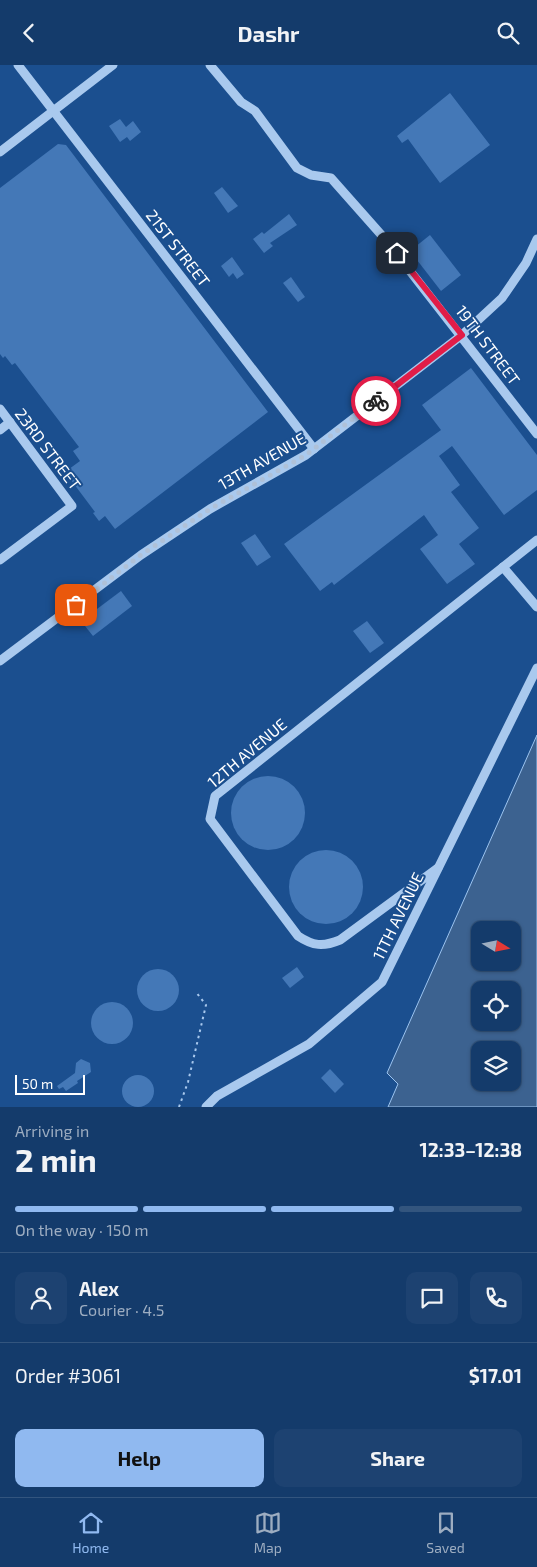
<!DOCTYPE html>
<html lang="en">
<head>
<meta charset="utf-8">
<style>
	:root { --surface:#143b6b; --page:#1d4271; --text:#f1f3f6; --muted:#9dadc1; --line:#33557e; --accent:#90b9f0 }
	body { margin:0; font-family:"Exo 2",sans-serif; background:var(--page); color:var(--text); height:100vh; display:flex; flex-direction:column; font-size:19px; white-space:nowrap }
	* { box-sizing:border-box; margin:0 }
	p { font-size:16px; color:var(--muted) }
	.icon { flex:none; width:28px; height:28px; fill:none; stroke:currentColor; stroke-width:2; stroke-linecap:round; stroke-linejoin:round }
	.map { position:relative; height:1042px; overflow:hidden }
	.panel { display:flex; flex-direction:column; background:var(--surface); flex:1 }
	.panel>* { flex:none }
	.needle { width:32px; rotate:100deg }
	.fabs { position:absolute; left:471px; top:856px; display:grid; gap:10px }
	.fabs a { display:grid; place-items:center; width:50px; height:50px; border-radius:10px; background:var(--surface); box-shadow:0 1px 4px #0004,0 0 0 1px var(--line); font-size:25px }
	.scale { position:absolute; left:15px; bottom:12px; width:70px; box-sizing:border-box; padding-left:5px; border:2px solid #fff; border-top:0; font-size:14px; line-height:18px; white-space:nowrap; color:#fff; -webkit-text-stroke:4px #1b4f8f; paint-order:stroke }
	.pin { position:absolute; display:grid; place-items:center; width:42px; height:42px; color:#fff; margin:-21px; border-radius:10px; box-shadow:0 2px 8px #0006 }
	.courier { position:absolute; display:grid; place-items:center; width:50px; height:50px; margin:-25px; border:4px solid #e11d48; border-radius:50%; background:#fff; color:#222; box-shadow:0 1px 6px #0007 }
	.head em { font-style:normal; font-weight:700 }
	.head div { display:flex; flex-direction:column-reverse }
	.head { display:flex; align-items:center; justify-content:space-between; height:85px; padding:0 15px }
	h1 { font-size:32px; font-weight:700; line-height:38px }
	.bar { display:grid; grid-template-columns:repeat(4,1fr); gap:8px 5px; align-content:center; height:60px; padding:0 15px }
	.bar i { height:6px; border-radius:4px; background:var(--line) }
	.bar .current { background:var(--accent) }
	.bar p { grid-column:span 4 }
	.line { display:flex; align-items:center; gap:12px; padding:0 15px; border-top:1px solid var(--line) }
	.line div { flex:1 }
	.round { display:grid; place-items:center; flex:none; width:52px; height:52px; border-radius:10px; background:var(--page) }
	.primary-button { display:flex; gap:10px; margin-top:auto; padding:10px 15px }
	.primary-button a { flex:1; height:58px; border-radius:10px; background:var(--accent); color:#111; font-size:20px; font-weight:700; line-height:58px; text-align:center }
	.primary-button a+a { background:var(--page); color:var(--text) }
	header { display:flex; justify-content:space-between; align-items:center; height:65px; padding:0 15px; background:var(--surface); font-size:22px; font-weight:700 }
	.tab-bar { display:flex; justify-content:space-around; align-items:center; height:70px; border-top:1px solid var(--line); background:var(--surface); font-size:14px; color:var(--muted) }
	.tab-bar a { display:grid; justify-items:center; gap:2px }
	.tab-bar .current { color:var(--accent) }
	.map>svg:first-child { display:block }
</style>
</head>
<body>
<header><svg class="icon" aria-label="back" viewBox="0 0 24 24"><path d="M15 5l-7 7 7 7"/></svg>Dashr<svg class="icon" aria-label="search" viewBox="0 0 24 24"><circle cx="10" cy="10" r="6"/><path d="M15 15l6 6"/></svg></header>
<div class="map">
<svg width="537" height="1042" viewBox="0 0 537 1042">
	<rect width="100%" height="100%" fill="#1b4f8f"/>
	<path fill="#3c6290" stroke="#9cc4f0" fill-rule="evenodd" d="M537,670V1042H388L398,1019L387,1008ZM480,865H512V898H480ZM480,925H512V958H480ZM480,985H512V1018H480Z"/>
	<g fill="#4478b7">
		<polygon points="450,28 490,80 440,118 408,74 402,78 397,71"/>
		<polygon points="120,54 126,62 133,56 141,67 130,76 127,72 120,77 109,61"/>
		<polygon points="58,79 66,80 268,347 115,464 105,451 99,456 93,448 95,447 65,407 80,396 73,386 79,382 15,298 12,300 5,291 3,293 0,289 0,123"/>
		<polygon points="222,122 238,141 228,148 214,128"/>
		<polygon points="289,149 297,160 270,178 273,181 264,188 253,174 262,167 264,169"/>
		<polygon points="430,170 461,210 441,226 410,186"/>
		<polygon points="232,192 244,209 237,214 233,208 229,212 221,201"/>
		<polygon points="291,212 305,232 298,237 283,218"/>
		<polygon points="471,303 537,390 537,425 504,450 452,381 439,391 460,420 451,427 479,463 459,479 475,499 447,519 420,484 438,470 424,450 334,520 332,517 320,526 284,479 441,365 422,340"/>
		<polygon points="255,469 271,492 257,501 241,478"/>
		<polygon points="121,526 132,541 93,571 81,556"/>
		<polygon points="367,556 384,578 370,588 353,566"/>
		<circle cx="268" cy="748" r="37"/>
		<circle cx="326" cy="822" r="37"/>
		<polygon points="297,902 304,912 290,923 282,913"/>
		<circle cx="158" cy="925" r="21"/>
		<circle cx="112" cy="958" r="21"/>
		<polygon points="81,994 90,998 91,1007 77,1016 78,1018 66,1026 63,1022 59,1024 57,1021 75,1008 76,998"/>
		<polygon points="330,1004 344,1019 335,1028 321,1013"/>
		<circle cx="138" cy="1026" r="16"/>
	</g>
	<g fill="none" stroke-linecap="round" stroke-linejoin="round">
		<polyline stroke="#a9c9ee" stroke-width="2" stroke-dasharray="2.5 4" stroke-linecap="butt" points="179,1042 188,1017 206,940 196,927"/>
		<g stroke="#a9c9ee" stroke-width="9">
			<polyline points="18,0 314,384"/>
			<polyline points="210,0 241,37 255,46 297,103 311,110 331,113 385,174 537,369"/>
			<polyline points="0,87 113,0"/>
			<polyline points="0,344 72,441 0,495"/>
			<polyline points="0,365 10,357"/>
			<polyline points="503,502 537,542"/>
			<polyline points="0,596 141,490 210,444 306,390 462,270 502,233 526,198 537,174"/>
			<path d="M438,803L340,875C323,882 313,881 298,871L210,754L215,731L537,475"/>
			<polyline points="206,1042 217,1031 309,979 382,917 537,603"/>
		</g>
	</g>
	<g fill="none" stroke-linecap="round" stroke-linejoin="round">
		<polyline stroke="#afc1d8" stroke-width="5" stroke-dasharray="0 9" points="76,540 141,490 210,444 306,390 376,336"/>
		<polyline stroke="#e11d48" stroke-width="6" points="376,336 462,270 397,188"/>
	</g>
	<g text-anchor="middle" stroke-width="4" stroke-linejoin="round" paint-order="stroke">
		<g font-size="16" fill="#fff" stroke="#1b4f8f">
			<text transform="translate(178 183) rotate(52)" y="6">21ST STREET</text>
			<text transform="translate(488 280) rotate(53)" y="6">19TH STREET</text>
			<text transform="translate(48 384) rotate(53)" y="6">23RD STREET</text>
			<text transform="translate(262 396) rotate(-30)" y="6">13TH AVENUE</text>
			<text transform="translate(247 688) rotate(-40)" y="6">12TH AVENUE</text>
			<text transform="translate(398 851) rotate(-64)" y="6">11TH AVENUE</text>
		</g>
	</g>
</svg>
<div class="fabs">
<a><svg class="needle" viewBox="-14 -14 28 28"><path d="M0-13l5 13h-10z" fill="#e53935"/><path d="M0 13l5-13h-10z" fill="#9dadc1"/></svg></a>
<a><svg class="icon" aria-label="locate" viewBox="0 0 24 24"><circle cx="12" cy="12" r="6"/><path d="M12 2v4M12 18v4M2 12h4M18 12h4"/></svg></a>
<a><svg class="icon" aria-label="layers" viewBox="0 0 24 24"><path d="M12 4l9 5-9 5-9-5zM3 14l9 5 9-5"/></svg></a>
</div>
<div class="scale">50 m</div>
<div class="pin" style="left:76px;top:540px;background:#ea580c"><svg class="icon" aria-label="bag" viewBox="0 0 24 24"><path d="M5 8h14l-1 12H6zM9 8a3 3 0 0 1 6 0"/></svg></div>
<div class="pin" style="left:397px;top:188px;background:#1f2937"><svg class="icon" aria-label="home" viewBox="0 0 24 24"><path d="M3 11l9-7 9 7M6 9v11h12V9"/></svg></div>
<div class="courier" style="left:376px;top:336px"><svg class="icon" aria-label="bike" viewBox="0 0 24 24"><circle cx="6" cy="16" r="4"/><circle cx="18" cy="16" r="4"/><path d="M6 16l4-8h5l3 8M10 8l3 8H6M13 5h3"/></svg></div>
</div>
<section class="panel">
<div class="head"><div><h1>2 min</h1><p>Arriving in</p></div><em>12:33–12:38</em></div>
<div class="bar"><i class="current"></i><i class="current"></i><i class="current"></i><i></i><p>On the way · 150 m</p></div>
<div class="line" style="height:90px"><a class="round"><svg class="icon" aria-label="person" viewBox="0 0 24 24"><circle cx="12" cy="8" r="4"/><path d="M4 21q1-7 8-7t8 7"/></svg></a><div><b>Alex</b><p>Courier · 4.5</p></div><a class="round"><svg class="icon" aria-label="chat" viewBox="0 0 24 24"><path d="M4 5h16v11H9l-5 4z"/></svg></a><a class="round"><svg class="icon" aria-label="phone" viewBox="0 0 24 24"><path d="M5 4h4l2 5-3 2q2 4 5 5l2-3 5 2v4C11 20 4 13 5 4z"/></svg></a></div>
<div class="line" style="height:65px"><div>Order #3061</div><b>$17.01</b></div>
<div class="primary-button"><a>Help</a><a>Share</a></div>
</section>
<nav class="tab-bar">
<a class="current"><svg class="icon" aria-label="home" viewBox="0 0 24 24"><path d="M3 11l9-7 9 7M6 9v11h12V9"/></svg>Home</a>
<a><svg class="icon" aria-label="map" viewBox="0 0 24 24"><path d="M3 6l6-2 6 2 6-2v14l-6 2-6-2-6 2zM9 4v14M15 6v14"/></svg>Map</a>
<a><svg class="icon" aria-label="saved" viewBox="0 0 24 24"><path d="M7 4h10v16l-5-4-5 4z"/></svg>Saved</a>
</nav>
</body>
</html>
